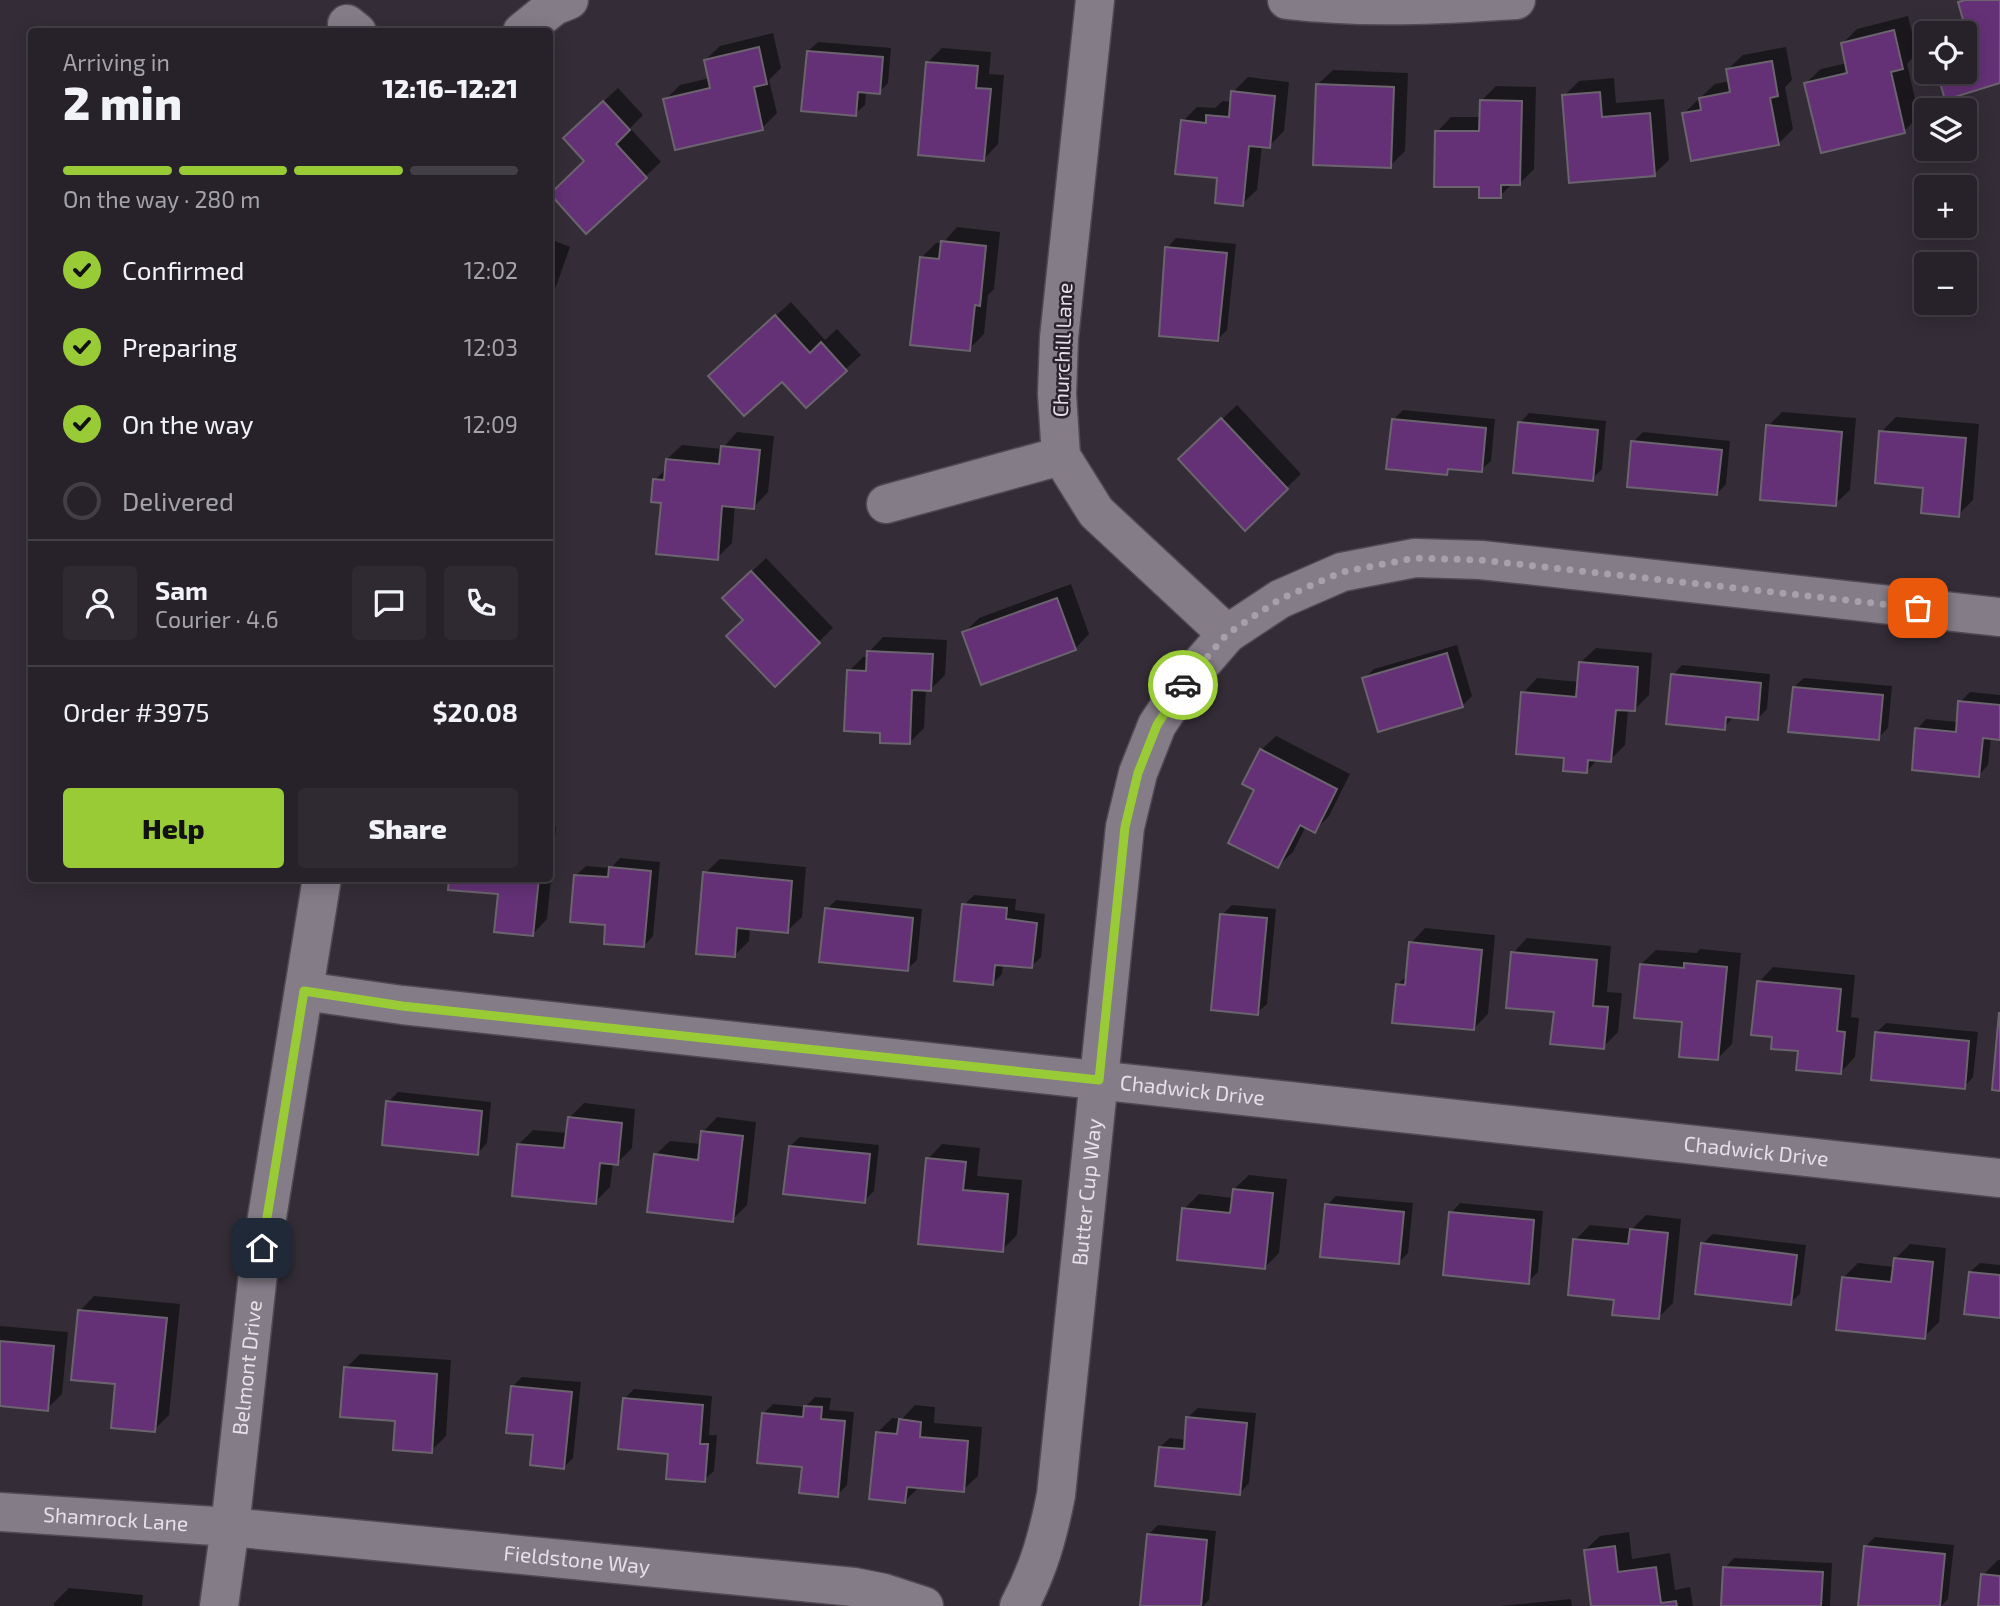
<!DOCTYPE html>
<html lang="en">
<head>
<meta charset="utf-8">
<style>
	:root { --surface:#272229; --page:#2f2a31; --text:#f1f3f6; --muted:#a4a4a8; --line:#433f46; --accent:#99cb36 }
	body { margin:0; font-family:"Exo 2",sans-serif; background:var(--page); color:var(--text); height:100vh; display:flex; flex-direction:column; font-size:26px; white-space:nowrap }
	* { box-sizing:border-box; margin:0 }
	p { font-size:23px; color:var(--muted) }
	.icon { flex:none; width:38px; height:38px; fill:none; stroke:currentColor; stroke-width:2; stroke-linecap:round; stroke-linejoin:round }
	.map { position:relative; flex:1; overflow:hidden }
	.drawer { position:absolute; left:28px; top:28px; width:525px; height:854px; display:flex; flex-direction:column; background:var(--surface); border-radius:7px; box-shadow:0 4px 18px #0003,0 0 0 2px var(--line) }
	.drawer>* { flex:none }
	.buttons { position:absolute; left:1914px; top:21px; display:grid; gap:14px }
	.buttons a { display:grid; place-items:center; width:63px; height:63px; border-radius:7px; background:var(--surface); box-shadow:0 4px 18px #0003,0 0 0 2px var(--line); font-size:35px }
	.pin { position:absolute; display:grid; place-items:center; width:60px; height:60px; color:#fff; margin:-30px; border-radius:14px; box-shadow:0 4px 10px #0006 }
	.courier { position:absolute; display:grid; place-items:center; width:70px; height:70px; margin:-35px; border:5px solid #99cb36; border-radius:50%; background:#fff; color:#222; box-shadow:0 2px 9px #0007 }
	.summary em { font-style:normal; font-weight:800 }
	.summary div { display:flex; flex-direction:column-reverse }
	.summary { display:flex; align-items:center; justify-content:space-between; height:119px; padding:0 35px }
	h1 { font-size:46px; font-weight:800; line-height:52px }
	.bar { display:grid; grid-template-columns:repeat(4,1fr); gap:10px 7px; align-content:center; height:84px; padding:0 35px }
	.bar i { height:9px; border-radius:5px; background:var(--line) }
	.bar .selected { background:var(--accent) }
	.bar p { grid-column:span 4 }
	.line { display:flex; align-items:center; gap:18px; padding:0 35px; border-top:2px solid var(--line) }
	.line div { flex:1 }
	.round { display:grid; place-items:center; flex:none; width:74px; height:74px; border-radius:7px; background:var(--page) }
	ol { padding:0 35px; list-style:none }
	li { display:flex; align-items:center; gap:21px; height:77px }
	li p { margin-inline-start:auto }
	li .icon { padding:7px; border-radius:50%; background:var(--accent); color:#111; stroke-width:4 }
	li:last-child { color:var(--muted) }
	li i { width:38px; height:38px; border:4px solid var(--line); border-radius:50% }
	.cta { display:flex; gap:14px; margin-top:auto; padding:14px 35px }
	.cta a { flex:1; height:80px; border-radius:7px; background:var(--accent); color:#111; font-size:28px; font-weight:800; line-height:80px; text-align:center }
	.cta a+a { background:var(--page); color:var(--text) }
	.map>svg:first-child { display:block }
</style>
</head>
<body>
<div class="map">
<svg width="2000" height="1606" viewBox="0 0 2000 1606">
	<rect width="100%" height="100%" fill="#342d37"/>
	<g fill="#0007">
		<polygon points="1962,0 2000,0 2000,82 1946,97 1939,72 1965,72 1965,33 1944,33 1966,25 1960,3"/>
		<polygon points="1908,16 1917,53 1907,64 1919,116 1904,131 1806,83 1821,69 1847,63 1843,43 1857,29"/>
		<polygon points="773,33 781,68 769,80 777,113 762,128 665,100 680,85 710,78 705,60 720,46"/>
		<polygon points="818,42 891,48 888,83 879,92 866,91 865,105 855,114 808,51"/>
		<polygon points="1786,47 1792,80 1785,87 1793,129 1778,144 1684,113 1715,84 1730,81 1728,69 1743,55"/>
		<polygon points="942,48 991,52 989,74 1004,75 998,144 984,159 927,63"/>
		<polygon points="1333,70 1408,73 1405,151 1390,166 1318,84"/>
		<polygon points="1248,77 1289,82 1284,131 1269,146 1262,145 1257,190 1242,204 1219,176 1183,121 1197,107 1215,108 1223,101 1232,102 1233,92"/>
		<polygon points="1614,78 1616,103 1664,99 1669,160 1654,174 1564,96 1579,81"/>
		<polygon points="1496,86 1536,87 1534,169 1520,183 1513,183 1500,196 1481,186 1437,132 1451,117 1481,117 1481,101"/>
		<polygon points="618,88 643,115 630,128 661,162 586,231 586,161 580,123"/>
		<polygon points="957,227 1000,232 994,289 988,295 984,334 969,349 922,257 936,243 943,243"/>
		<polygon points="1176,238 1236,244 1227,330 1217,340 1167,248"/>
		<polygon points="550,239 570,247 550,303"/>
		<polygon points="791,302 825,340 837,329 861,355 806,405 783,379 725,362"/>
		<polygon points="550,374 554,374 550,455"/>
		<polygon points="1237,405 1301,474 1245,528 1195,445"/>
		<polygon points="1403,410 1495,419 1491,461 1481,470 1452,468 1446,473 1393,420"/>
		<polygon points="1782,412 1856,418 1850,490 1835,504 1768,426"/>
		<polygon points="1529,413 1606,421 1602,469 1592,479 1520,423"/>
		<polygon points="1896,417 1979,424 1973,500 1958,515 1925,486 1881,432"/>
		<polygon points="737,432 774,436 768,492 754,507 735,505 732,543 717,558 663,501 655,480 667,468 667,459 682,445 722,449"/>
		<polygon points="1643,432 1730,441 1726,484 1717,494 1633,442"/>
		<polygon points="766,558 833,628 775,684 745,620 724,598"/>
		<polygon points="1071,584 1089,634 1075,649 964,633 979,618"/>
		<polygon points="883,637 947,640 945,675 930,690 926,689 924,728 909,743 881,732 849,671 863,657 868,657 869,652"/>
		<polygon points="1457,645 1472,696 1462,706 1364,679 1374,669"/>
		<polygon points="1596,648 1652,653 1649,695 1634,710 1628,709 1625,745 1610,760 1598,759 1586,772 1566,756 1523,693 1537,678 1579,682 1581,662"/>
		<polygon points="1682,665 1770,674 1767,709 1758,718 1734,716 1724,728 1673,675"/>
		<polygon points="1804,678 1892,686 1888,728 1878,738 1794,687"/>
		<polygon points="1970,692 2000,695 2000,738 1991,737 1988,765 1979,775 1917,729 1926,719 1958,722 1960,702"/>
		<polygon points="1276,736 1350,774 1329,816 1314,831 1306,826 1293,852 1278,866 1257,789 1261,750"/>
		<polygon points="550,826 556,827 547,919 533,934 500,893 451,878 550,878"/>
		<polygon points="620,858 660,862 653,936 644,946 607,924 576,875 586,866 611,868"/>
		<polygon points="720,859 806,867 802,917 787,931 750,928 749,941 734,956 705,873"/>
		<polygon points="974,895 1016,899 1015,910 1045,914 1041,957 1031,967 1003,964 1002,974 993,983 964,905"/>
		<polygon points="836,900 922,909 917,960 907,969 827,909"/>
		<polygon points="1232,905 1276,909 1267,1004 1257,1013 1222,915"/>
		<polygon points="1425,928 1495,935 1488,1014 1473,1029 1397,985 1408,975 1411,943"/>
		<polygon points="1527,938 1611,946 1607,992 1622,993 1618,1032 1603,1047 1555,1011 1513,953"/>
		<polygon points="1700,949 1741,953 1732,1044 1717,1059 1684,1021 1641,964 1656,950 1697,953"/>
		<polygon points="1773,967 1855,975 1851,1017 1859,1018 1855,1057 1841,1072 1774,1036 1759,982"/>
		<polygon points="1886,1023 1978,1032 1973,1077 1964,1087 1877,1032"/>
		<polygon points="398,1092 491,1102 487,1143 478,1153 388,1102"/>
		<polygon points="584,1103 635,1109 632,1148 617,1163 613,1163 610,1187 595,1202 519,1144 533,1130 568,1133 569,1118"/>
		<polygon points="717,1117 756,1122 747,1205 732,1220 655,1155 670,1141 701,1144 703,1132"/>
		<polygon points="800,1137 879,1145 874,1191 864,1201 790,1146"/>
		<polygon points="942,1144 980,1148 977,1176 1022,1180 1017,1235 1002,1250 928,1159"/>
		<polygon points="1249,1175 1287,1179 1279,1253 1264,1268 1184,1209 1199,1194 1233,1198 1234,1189"/>
		<polygon points="1336,1196 1413,1203 1408,1253 1399,1262 1327,1205"/>
		<polygon points="1460,1203 1543,1211 1538,1272 1528,1282 1451,1213"/>
		<polygon points="1646,1215 1681,1219 1673,1303 1659,1317 1616,1298 1575,1240 1590,1225 1632,1229"/>
		<polygon points="1713,1234 1806,1245 1800,1294 1790,1303 1703,1243"/>
		<polygon points="1910,1244 1946,1248 1939,1322 1924,1337 1843,1278 1858,1263 1895,1267 1895,1259"/>
		<polygon points="1980,1263 2000,1265 2000,1316 1970,1272"/>
		<polygon points="94,1296 180,1304 169,1415 154,1430 117,1382 80,1311"/>
		<polygon points="0,1326 68,1332 62,1394 47,1409 0,1405"/>
		<polygon points="360,1354 451,1360 446,1436 431,1451 346,1368"/>
		<polygon points="522,1377 581,1382 573,1458 564,1467 535,1434 513,1386"/>
		<polygon points="634,1389 712,1396 709,1435 717,1435 714,1471 704,1480 670,1452 624,1399"/>
		<polygon points="815,1397 831,1398 829,1410 854,1412 847,1485 837,1495 804,1465 763,1414 773,1404 805,1407"/>
		<polygon points="915,1405 935,1407 934,1423 982,1427 978,1476 963,1490 920,1486 905,1501 878,1432 892,1418 902,1419"/>
		<polygon points="1198,1408 1256,1413 1249,1483 1240,1493 1160,1447 1170,1438 1186,1440 1188,1417"/>
		<polygon points="1158,1525 1216,1531 1209,1600 1203,1606 1161,1606 1148,1535"/>
		<polygon points="1629,1532 1632,1559 1670,1553 1675,1590 1690,1587 1693,1606 1593,1606 1585,1550 1600,1536"/>
		<polygon points="1875,1537 1954,1545 1948,1599 1941,1606 1860,1606 1865,1547"/>
		<polygon points="1734,1558 1832,1563 1830,1606 1723,1606 1725,1568"/>
		<polygon points="1998,1560 2000,1560 2000,1606 1979,1606 1983,1575"/>
		<polygon points="69,1588 143,1595 142,1606 54,1606 54,1603"/>
		<polygon points="1571,1599 1572,1606 1500,1606"/>
	</g>
	<g fill="#643176" stroke="#6b636e" stroke-width="2">
		<polygon points="1965,0 2000,0 2000,83 1945,100 1937,72 1965,72 1965,35 1967,34 1958,2"/>
		<polygon points="1894,30 1903,69 1891,72 1905,133 1821,153 1804,83 1847,73 1841,43"/>
		<polygon points="759,47 767,84 754,87 763,130 675,150 663,99 710,88 704,60"/>
		<polygon points="807,51 883,57 880,94 858,92 856,116 801,111"/>
		<polygon points="1772,61 1778,96 1770,98 1779,145 1691,161 1682,113 1701,110 1699,98 1730,92 1726,69"/>
		<polygon points="926,62 978,66 976,88 991,89 984,161 918,155"/>
		<polygon points="1316,84 1394,87 1391,168 1313,165"/>
		<polygon points="1231,91 1275,96 1270,148 1249,146 1243,206 1215,203 1217,178 1175,174 1181,120 1206,123 1206,115 1229,117"/>
		<polygon points="1600,92 1602,117 1650,113 1655,176 1569,183 1562,95"/>
		<polygon points="1480,100 1522,101 1520,185 1501,185 1501,198 1479,198 1479,187 1434,187 1435,131 1479,131"/>
		<polygon points="603,101 630,130 616,144 647,178 586,234 550,194 584,161 563,138"/>
		<polygon points="941,241 986,246 980,306 975,305 970,351 910,345 920,257 939,259"/>
		<polygon points="1165,247 1227,253 1218,341 1159,336"/>
		<polygon points="775,315 810,353 821,342 847,371 806,408 782,382 744,416 708,376"/>
		<polygon points="1221,418 1288,489 1245,531 1178,459"/>
		<polygon points="1392,419 1486,428 1482,472 1448,469 1447,475 1386,469"/>
		<polygon points="1518,422 1598,430 1593,481 1513,473"/>
		<polygon points="1766,425 1842,432 1836,506 1760,500"/>
		<polygon points="1879,431 1966,438 1959,517 1921,513 1923,488 1875,483"/>
		<polygon points="1631,441 1722,450 1717,495 1627,487"/>
		<polygon points="721,446 760,450 754,509 722,506 718,560 656,554 661,503 651,502 653,479 664,480 666,459 719,464"/>
		<polygon points="751,571 820,643 775,687 726,636 743,620 722,598"/>
		<polygon points="1057,598 1076,650 981,685 962,632"/>
		<polygon points="867,651 933,654 931,691 912,690 910,744 880,743 880,733 844,731 847,670 866,671"/>
		<polygon points="1447,653 1463,707 1378,732 1362,678"/>
		<polygon points="1579,662 1638,667 1635,711 1616,710 1611,762 1588,760 1587,773 1563,771 1564,758 1516,754 1521,692 1576,697"/>
		<polygon points="1671,674 1761,683 1758,720 1726,717 1725,730 1666,724"/>
		<polygon points="1793,687 1883,695 1879,740 1788,732"/>
		<polygon points="1958,701 2000,705 2000,740 1983,738 1979,777 1912,770 1915,728 1956,732"/>
		<polygon points="1260,749 1337,789 1315,833 1300,825 1278,868 1228,843 1254,790 1242,784"/>
		<polygon points="609,867 651,871 644,947 604,944 605,925 570,922 574,875 608,877"/>
		<polygon points="703,872 792,881 788,933 737,928 735,957 696,954"/>
		<polygon points="449,878 539,878 533,936 494,932 498,894 448,890"/>
		<polygon points="962,904 1007,908 1006,919 1037,923 1032,968 995,965 993,985 954,981"/>
		<polygon points="825,908 913,918 908,971 819,962"/>
		<polygon points="1220,914 1267,918 1258,1015 1211,1010"/>
		<polygon points="1409,942 1482,950 1474,1030 1392,1023 1396,984 1405,985"/>
		<polygon points="1511,952 1597,960 1593,1006 1608,1007 1604,1049 1550,1044 1554,1012 1506,1008"/>
		<polygon points="1684,963 1727,967 1718,1060 1679,1057 1682,1022 1634,1018 1640,964 1684,968"/>
		<polygon points="1757,981 1841,989 1837,1031 1845,1032 1841,1074 1796,1070 1798,1051 1771,1049 1772,1037 1751,1035"/>
		<polygon points="1999,1013 2000,1013 2000,1091 1992,1090"/>
		<polygon points="1875,1032 1969,1041 1965,1089 1871,1080"/>
		<polygon points="386,1101 482,1111 478,1155 382,1145"/>
		<polygon points="568,1117 622,1123 618,1165 600,1163 596,1204 512,1196 517,1144 564,1148"/>
		<polygon points="701,1131 743,1136 733,1222 647,1212 654,1154 698,1160"/>
		<polygon points="789,1146 870,1154 865,1203 783,1194"/>
		<polygon points="926,1158 966,1162 963,1190 1008,1194 1003,1252 918,1244"/>
		<polygon points="1233,1189 1273,1193 1265,1269 1177,1260 1182,1208 1230,1213"/>
		<polygon points="1325,1204 1404,1212 1399,1264 1320,1257"/>
		<polygon points="1449,1212 1534,1220 1529,1284 1443,1275"/>
		<polygon points="1630,1229 1668,1233 1659,1319 1612,1315 1614,1300 1568,1295 1573,1239 1628,1244"/>
		<polygon points="1701,1243 1797,1255 1791,1305 1695,1294"/>
		<polygon points="1894,1258 1933,1262 1925,1339 1836,1330 1842,1277 1891,1282"/>
		<polygon points="1969,1272 2000,1275 2000,1318 1964,1314"/>
		<polygon points="78,1310 167,1318 155,1432 111,1428 115,1384 71,1380"/>
		<polygon points="0,1341 54,1346 48,1411 0,1406"/>
		<polygon points="344,1367 437,1374 432,1453 393,1450 395,1421 340,1417"/>
		<polygon points="511,1386 572,1392 564,1469 530,1465 533,1435 506,1433"/>
		<polygon points="623,1398 703,1405 700,1444 708,1444 705,1482 666,1479 668,1454 618,1449"/>
		<polygon points="804,1406 822,1407 821,1419 845,1421 838,1497 799,1493 802,1467 757,1463 762,1413 803,1417"/>
		<polygon points="1186,1417 1247,1423 1240,1495 1155,1486 1159,1447 1184,1449"/>
		<polygon points="899,1419 921,1422 920,1437 968,1441 964,1492 907,1487 905,1503 869,1499 876,1432 897,1434"/>
		<polygon points="1147,1534 1207,1540 1201,1606 1140,1606"/>
		<polygon points="1615,1546 1618,1572 1656,1567 1661,1603 1676,1601 1677,1606 1591,1606 1584,1550"/>
		<polygon points="1864,1546 1945,1554 1940,1606 1858,1606"/>
		<polygon points="1723,1567 1823,1572 1821,1606 1721,1606"/>
		<polygon points="1981,1574 2000,1576 2000,1606 1978,1606"/>
	</g>
	<g fill="none" stroke-linecap="round" stroke-linejoin="round">
		<defs>
			<g id="minor">
				<polyline points="1095,0 1059,338 1057,394 1061,456 1096,512 1227,634"/>
				<path d="M1287,0C1363,9 1440,5 1516,0"/>
				<polyline points="347,24 357,32"/>
				<polyline points="522,32 554,6 569,0"/>
				<polyline points="886,504 1061,456"/>
				<path id="s1" d="M304,991L402,1005L2000,1178"/>
				<path id="s2" d="M0,1512L230,1527L854,1587L884,1593L924,1606"/>
				<path id="s3" d="M219,1606L230,1527L258,1273L322,878"/>
				<path id="s4" d="M1019,1606C1039,1569 1048,1535 1056,1495L1125,827L1138,773L1157,725L1187,680L1227,634L1280,599L1342,572L1415,558L1481,560L2000,617"/>
			</g>
		</defs>
		<use href="#minor" stroke="#504a52" stroke-width="41"/>
		<use href="#minor" stroke="#847c87" stroke-width="38"/>
	</g>
	<g fill="none" stroke-linecap="round" stroke-linejoin="round">
		<polyline stroke="#a7a2a9" stroke-width="7" stroke-dasharray="0 12.6" points="1183,685 1227,634 1280,599 1342,572 1415,558 1481,560 1918,608"/>
		<polyline stroke="#99cb36" stroke-width="9" points="262,1248 304,991 402,1006 1099,1080 1125,827 1138,773 1157,725 1183,685"/>
	</g>
	<g text-anchor="middle" stroke-width="5" stroke-linejoin="round" paint-order="stroke">
		<g font-size="21" fill="#e5e1e7" stroke="#2a232d">
			<text transform="translate(1063 350) rotate(-88)" y="7">Churchill Lane</text>
			<text dy="7" stroke="none"><textPath href="#s1" startOffset="894">Chadwick Drive</textPath></text>
			<text dy="7" stroke="none"><textPath href="#s1" startOffset="1461">Chadwick Drive</textPath></text>
			<text dy="7" stroke="none"><textPath href="#s4" startOffset="422">Butter Cup Way</textPath></text>
			<text dy="7" stroke="none"><textPath href="#s3" startOffset="240">Belmont Drive</textPath></text>
			<text dy="7" stroke="none"><textPath href="#s2" startOffset="116">Shamrock Lane</textPath></text>
			<text dy="7" stroke="none"><textPath href="#s2" startOffset="579">Fieldstone Way</textPath></text>
		</g>
	</g>
</svg>
<div class="buttons">
<a><svg class="icon" aria-label="locate" viewBox="0 0 24 24"><circle cx="12" cy="12" r="6"/><path d="M12 2v4M12 18v4M2 12h4M18 12h4"/></svg></a>
<a><svg class="icon" aria-label="layers" viewBox="0 0 24 24"><path d="M12 4l9 5-9 5-9-5zM3 14l9 5 9-5"/></svg></a>
<a>+</a>
<a>−</a>
</div>
<div class="pin" style="left:1918px;top:608px;background:#ea580c"><svg class="icon" aria-label="bag" viewBox="0 0 24 24"><path d="M5 8h14l-1 12H6zM9 8a3 3 0 0 1 6 0"/></svg></div>
<div class="pin" style="left:262px;top:1248px;background:#1f2937"><svg class="icon" aria-label="home" viewBox="0 0 24 24"><path d="M3 11l9-7 9 7M6 9v11h12V9"/></svg></div>
<div class="courier" style="left:1183px;top:685px"><svg class="icon" aria-label="car" viewBox="0 0 24 24"><path d="M5 17H2v-5l4-1 3-4h7l3 4 3 1v5h-3M9 17h6M6 11h13"/><circle cx="7" cy="17" r="2"/><circle cx="17" cy="17" r="2"/></svg></div>
<section class="drawer">
<div class="summary"><div><h1>2 min</h1><p>Arriving in</p></div><em>12:16–12:21</em></div>
<div class="bar"><i class="selected"></i><i class="selected"></i><i class="selected"></i><i></i><p>On the way · 280 m</p></div>
<ol>
<li><svg class="icon" aria-label="check" viewBox="0 0 24 24"><path d="M5 12l5 5 9-10"/></svg>Confirmed<p>12:02</p></li>
<li><svg class="icon" aria-label="check" viewBox="0 0 24 24"><path d="M5 12l5 5 9-10"/></svg>Preparing<p>12:03</p></li>
<li><svg class="icon" aria-label="check" viewBox="0 0 24 24"><path d="M5 12l5 5 9-10"/></svg>On the way<p>12:09</p></li>
<li><i></i>Delivered</li>
</ol>
<div class="line" style="height:126px"><a class="round"><svg class="icon" aria-label="person" viewBox="0 0 24 24"><circle cx="12" cy="8" r="4"/><path d="M4 21q1-7 8-7t8 7"/></svg></a><div><b>Sam</b><p>Courier · 4.6</p></div><a class="round"><svg class="icon" aria-label="chat" viewBox="0 0 24 24"><path d="M4 5h16v11H9l-5 4z"/></svg></a><a class="round"><svg class="icon" aria-label="phone" viewBox="0 0 24 24"><path d="M5 4h4l2 5-3 2q2 4 5 5l2-3 5 2v4C11 20 4 13 5 4z"/></svg></a></div>
<div class="line" style="height:91px"><div>Order #3975</div><b>$20.08</b></div>
<div class="cta"><a>Help</a><a>Share</a></div>
</section>
</div>
</body>
</html>
